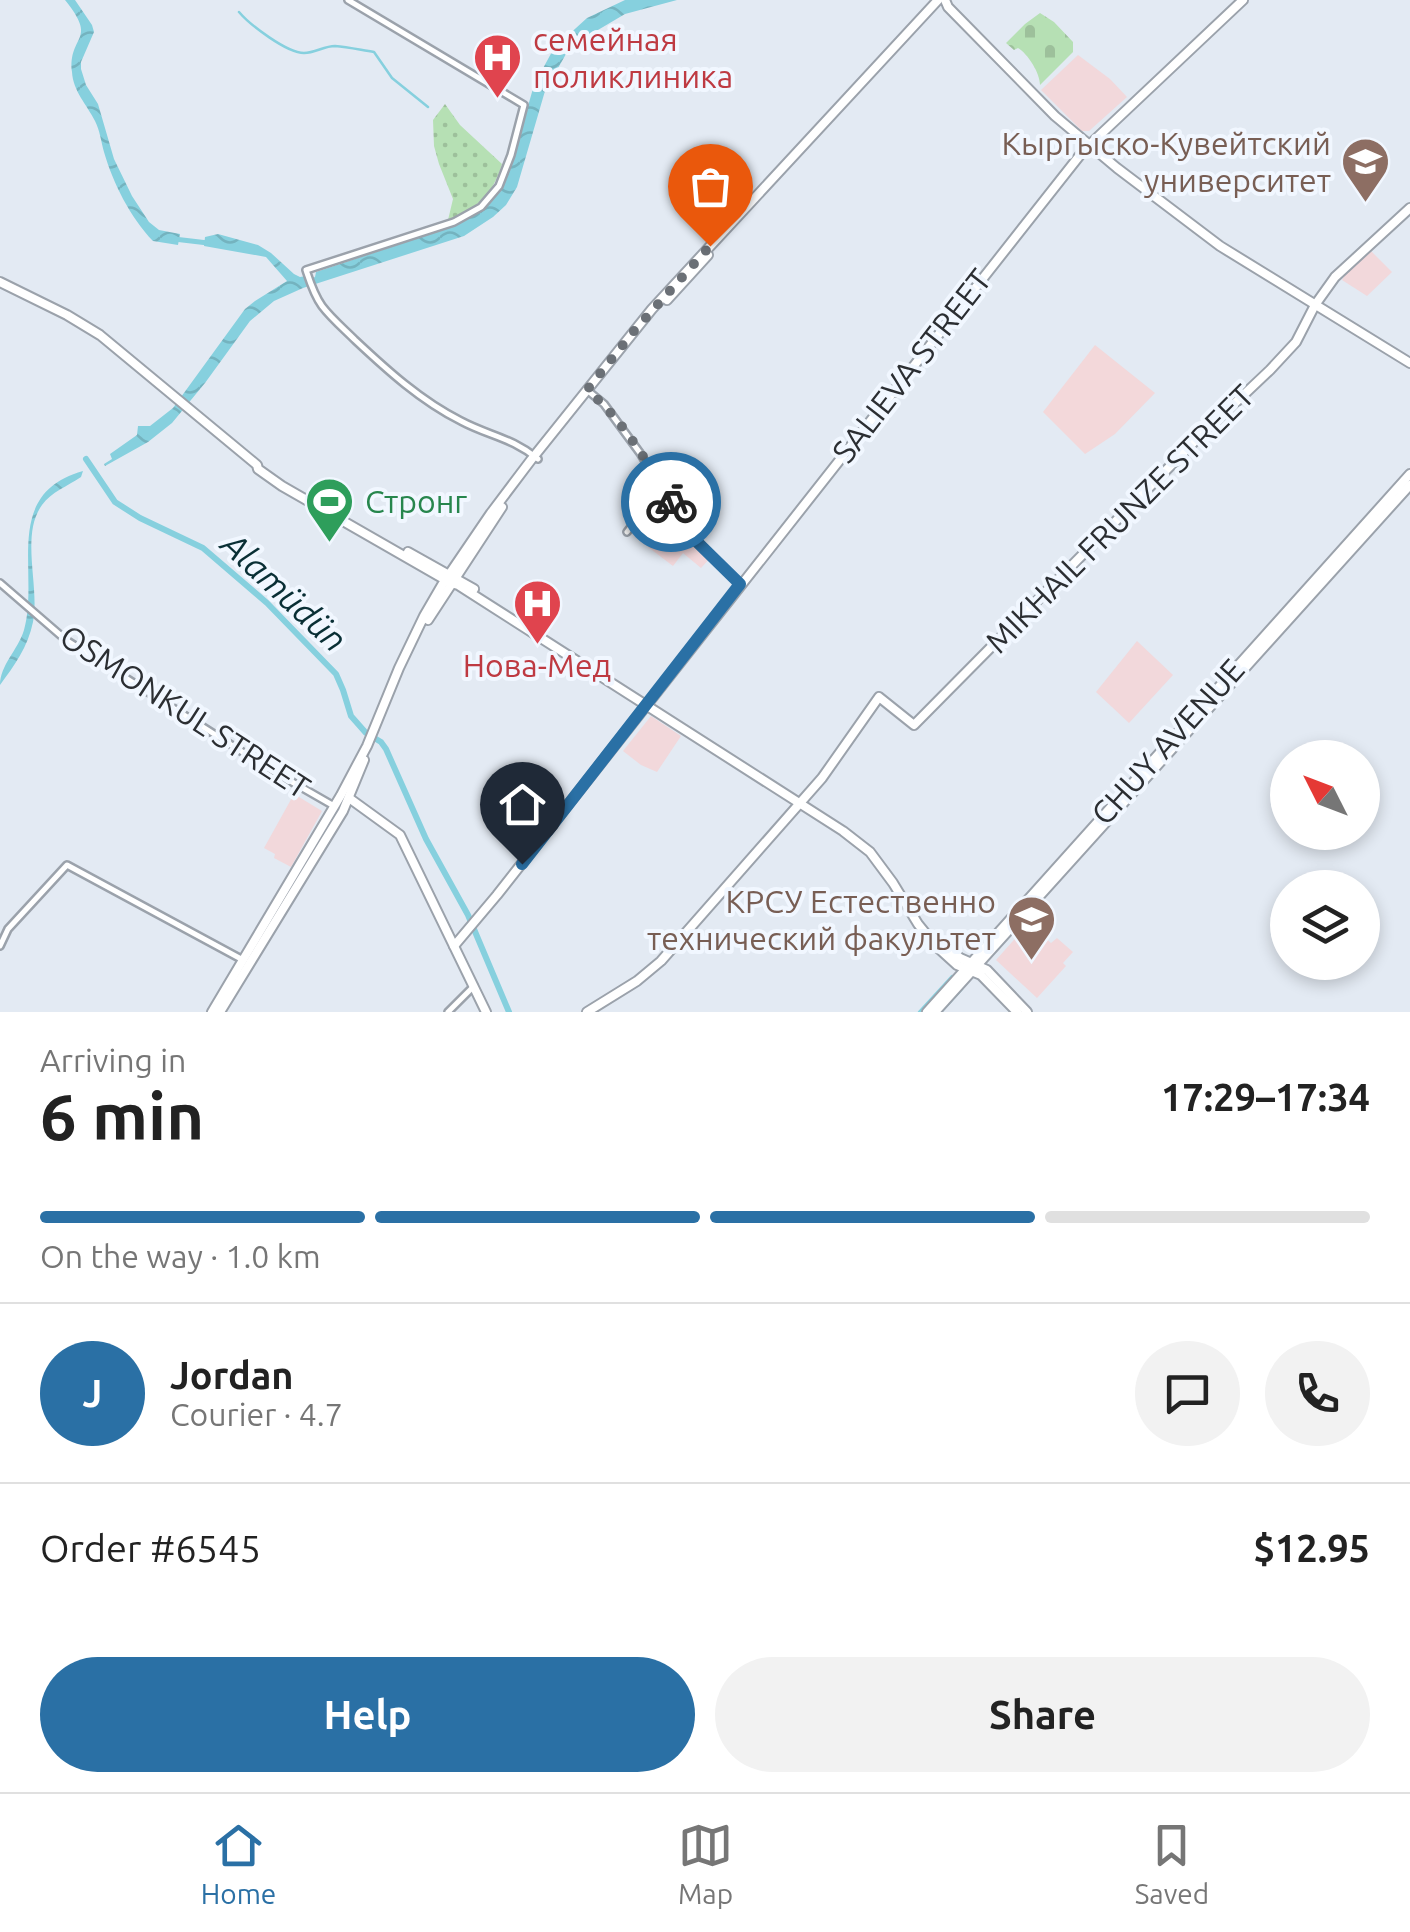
<!DOCTYPE html>
<html lang="en">
<head>
<meta charset="utf-8">
<style>
	:root { --surface:#fff; --page:#f2f2f2; --text:#222; --muted:#767676; --line:#e0e0e0; --accent:#2a70a5 }
	body { margin:0; font-family:Ubuntu,sans-serif; background:var(--page); color:var(--text); height:100vh; display:flex; flex-direction:column; font-size:38px; white-space:nowrap }
	* { box-sizing:border-box; margin:0 }
	p { font-size:32px; color:var(--muted) }
	.icon { flex:none; width:55px; height:55px; fill:none; stroke:currentColor; stroke-width:2; stroke-linecap:round; stroke-linejoin:round }
	.map { position:relative; height:1012px; overflow:hidden }
	.panel { display:flex; flex-direction:column; background:var(--surface); flex:1 }
	.panel>* { flex:none }
	.needle { width:65px; rotate:312deg }
	.tools { position:absolute; left:1270px; top:740px; display:grid; gap:20px }
	.tools a { display:grid; place-items:center; width:110px; height:110px; border-radius:50%; background:var(--surface); box-shadow:0 5px 15px #0003; font-size:50px }
	.pin { position:absolute; display:grid; place-items:center; width:85px; height:85px; color:#fff; margin:-102px -42px; border-radius:50% 50% 50% 0; rotate:-45deg; box-shadow:0 0 10px #0007 }
	.pin .icon { rotate:45deg }
	.courier { position:absolute; display:grid; place-items:center; width:100px; height:100px; margin:-50px; border:8px solid #2a70a5; border-radius:50%; background:#fff; color:#222; box-shadow:0 2px 12px #0007 }
	.summary em { font-style:normal; font-weight:700 }
	.summary div { display:flex; flex-direction:column-reverse }
	.summary { display:flex; align-items:center; justify-content:space-between; height:170px; padding:0 40px }
	h1 { font-size:65px; font-weight:700; line-height:75px }
	.bar { display:grid; grid-template-columns:repeat(4,1fr); gap:15px 10px; align-content:center; height:120px; padding:0 40px }
	.bar i { height:12px; border-radius:8px; background:var(--line) }
	.bar .on { background:var(--accent) }
	.bar p { grid-column:span 4 }
	.line { display:flex; align-items:center; gap:25px; padding:0 40px; border-top:2px solid var(--line) }
	.line div { flex:1 }
	.round { display:grid; place-items:center; flex:none; width:105px; height:105px; border-radius:52px; background:var(--page) }
	.button { display:flex; gap:20px; margin-top:auto; padding:20px 40px }
	.button a { flex:1; height:115px; border-radius:60px; background:var(--accent); color:#fff; font-size:40px; font-weight:700; line-height:115px; text-align:center }
	.button a+a { background:var(--page); color:var(--text) }
	.tabs { display:flex; justify-content:space-around; align-items:center; height:140px; border-top:2px solid var(--line); background:var(--surface); font-size:28px; color:var(--muted) }
	.tabs a { display:grid; justify-items:center; gap:5px }
	.tabs .on { color:var(--accent) }
	.map>svg:first-child { display:block }
</style>
</head>
<body>
<div class="map">
<svg width="1410" height="1012" viewBox="0 0 1410 1012">
	<defs>
		<pattern id="grass-dots" width="8" height="8" patternUnits="userSpaceOnUse" patternTransform="scale(2.5)"><rect width="8" height="8" fill="#b6e0b4"/><path d="M2 2h.1M6 6h.1" fill="none" stroke="#9dc09b" stroke-width="1.8" stroke-linecap="round"/></pattern>
		<pattern id="cemetery-stones" width="16" height="16" patternUnits="userSpaceOnUse" patternTransform="scale(2.5)"><rect width="16" height="16" fill="#b6e0b4"/><path d="M2 7V4a2 2 0 0 1 4 0v3zM10 15v-3a2 2 0 0 1 4 0v3z" fill="#9dc09b"/></pattern>
		<pattern id="water-waves" width="16" height="10" patternUnits="userSpaceOnUse" patternTransform="scale(2.5)"><rect width="16" height="10" fill="#86d0de"/><path d="M0 5q4-4 8 0t8 0" fill="none" stroke="#74b3bf"/></pattern>
	</defs>
	<rect width="100%" height="100%" fill="#e3eaf3"/>
	<g fill="#f2d8db">
		<polygon points="1078,55 1110,79 1127,97 1089,131 1082,131 1041,90"/>
		<polygon points="1370,250 1392,272 1367,296 1342,280 1348,270"/>
		<polygon points="663,493 686,534 711,557 701,568 683,553 673,566 648,547 656,530 642,519"/>
		<polygon points="1137,641 1173,675 1129,723 1096,692"/>
		<polygon points="651,716 681,736 657,772 641,765 623,751"/>
		<polygon points="294,794 322,811 291,867 274,858 275,854 264,848"/>
		<polygon points="1029,923 1051,943 1057,938 1073,952 1063,963 1066,966 1037,998 996,960"/>
	</g>
	<polygon fill="#f3d8da" points="1095,345 1155,393 1115,434 1085,454 1043,412"/>
	<path fill="url(#grass-dots)" d="M445,104L460,125L502,164C494,193 476,210 448,220L453,199L439,164L434,146L433,120Z"/>
	<path fill="url(#cemetery-stones)" d="M1040,13L1054,22L1073,42V52L1040,85C1040,73 1028,54 1018,48L1014,50L1006,43L1025,24Z"/>
	<g fill="url(#water-waves)">
		<path d="M65,0H75L92,25L94,32L81,62V69L86,85L98,104L114,159L132,196L149,222L159,230L180,234L178,245L153,241C130,217 113,183 104,152C101,141 100,131 95,121C87,105 73,91 72,72C68,34 99,42 65,0Z"/>
		<polygon points="625,0 677,0 625,14 581,40 566,54 545,91 517,187 506,205 493,217 464,236 303,288 274,301 250,321 205,383 172,423 148,442 105,466 104,464 112,459 110,454 137,435 138,426 150,426 173,408 245,309 255,301 287,281 266,257 204,246 205,237 218,234 258,245 271,253 294,274 300,277 306,276 308,280 315,277 316,272 454,226 482,211 501,188 516,148 534,85 554,48 587,18"/>
		<path d="M83,471L81,477C68,486 51,492 42,505C20,535 40,587 33,622C28,647 14,666 0,685C0,665 18,650 24,630C40,572 1,494 83,471Z"/>
	</g>
	<g fill="none" stroke-linecap="round" stroke-linejoin="round">
		<g stroke="#86d0de" stroke-width="2.5">
			<path d="M239,12C250,25 287,53 304,53C315,53 324,46 335,46C348,47 361,50 374,52L392,78L428,107"/>
			<polyline points="919,1012 952,976"/>
			<polyline points="941,1012 962,989"/>
		</g>
		<polyline stroke="#86d0de" stroke-width="5" points="174,239 208,243"/>
		<polyline stroke="#86d0de" stroke-width="6" points="86,459 115,502 140,518 203,548 267,603 336,674 343,690 351,716 366,733 381,742 386,749 426,839 468,915 509,1012"/>
		<defs>
			<g id="minor">
				<path d="M348,0L524,105L511,155L499,186L481,207L454,222L306,270C310,282 314,295 322,306C331,318 344,329 355,340C387,370 421,401 461,421C489,436 511,437 538,459"/>
				<polyline points="587,390 604,404 640,453 687,531 740,584"/>
				<polyline points="627,532 662,487"/>
				<polyline points="0,583 66,640 266,767 334,806"/>
				<polyline points="0,946 8,929 67,865 243,960"/>
				<polyline points="448,1012 474,986"/>
			</g>
			<g id="major">
				<polyline points="945,0 948,7 1055,116 1117,168 1220,246 1410,363"/>
				<polyline points="0,282 67,315 100,335 257,465 258,469 282,486 451,583 458,585 843,831 870,852 893,883 918,924 935,945 957,965 981,975 1017,1012"/>
				<polyline points="667,300 708,255"/>
				<polyline points="408,552 474,589"/>
				<polyline points="428,620 502,507"/>
				<polyline points="349,798 400,835 486,1012"/>
				<polyline points="937,940 960,958 987,970 1027,1012"/>
				<polyline points="454,946 497,895 1084,150 1243,0"/>
				<polyline points="212,1012 341,795 367,746 399,668 424,616 442,585 491,513 531,460 652,309 938,0"/>
				<polyline points="220,1012 343,811 364,760"/>
				<polyline points="587,1012 637,981 661,961 822,778 879,697 914,725 1196,440 1270,370 1296,342 1315,305 1335,277 1410,208"/>
				<polyline points="927,1012 1410,474"/>
				<polyline points="935,1012 1410,485"/>
			</g>
		</defs>
		<use href="#minor" stroke="#9ba2ab" stroke-width="10"/>
		<use href="#major" stroke="#9ba2ab" stroke-width="12"/>
		<use href="#minor" stroke="#fff" stroke-width="5"/>
		<use href="#major" stroke="#fff" stroke-width="8"/>
	</g>
	<g fill="none" stroke-linecap="round" stroke-linejoin="round">
		<path stroke="#6b7076" stroke-width="10" stroke-dasharray="0 18" d="M671,502C649,465 621,417 587,390L634,331L710,246"/>
		<polyline stroke="#2a70a5" stroke-width="12" points="522,864 740,584 691,536 671,502"/>
	</g>
	<defs>
		<symbol id="hospital-pin" viewBox="-11 -11 22 30"><path d="M0 17L-7.5 6A9.5 9.5 0 1 1 7.5 6Z" fill="#e0444e" stroke="#f1f7ff"/><path d="M-5-5h3v3.5h4V-5h3V5h-3V1.5h-4V5h-3Z" fill="#fff"/></symbol>
		<symbol id="university-pin" viewBox="-11 -11 22 30"><path d="M0 17L-7.5 6A9.5 9.5 0 1 1 7.5 6Z" fill="#8d6e63" stroke="#f1f7ff"/><path d="M0-5L7-2L0 1L-7-2ZM-4 1L0 2.5L4 1V4Q0 6-4 4Z" fill="#fff"/></symbol>
		<symbol id="stadium-pin" viewBox="-11 -11 22 30"><path d="M0 17L-7.5 6A9.5 9.5 0 1 1 7.5 6Z" fill="#2e9e5b" stroke="#f1f7ff"/><path d="M0-5a6.5 5 0 1 0 0 10a6.5 5 0 1 0 0-10ZM-3.5-1.8h7v3.6h-7Z" fill="#fff"/></symbol>
	</defs>
	<g fill-rule="evenodd">
		<use href="#hospital-pin" x="470" y="30" width="55" height="75"/>
		<use href="#university-pin" x="1338" y="134" width="55" height="75"/>
		<use href="#stadium-pin" x="302" y="474" width="55" height="75"/>
		<use href="#hospital-pin" x="510" y="576" width="55" height="75"/>
		<use href="#university-pin" x="1004" y="892" width="55" height="75"/>
	</g>
	<g text-anchor="middle" stroke-width="8" stroke-linejoin="round" paint-order="stroke">
		<g font-size="32" fill="#be3a42" stroke="#f1f7ff" text-anchor="start">
			<text x="533" y="51">семейная<tspan x="533" dy="37">поликлиника</tspan></text>
			<text x="537" y="677" text-anchor="middle">Нова-Мед</text>
		</g>
		<g font-size="32" fill="#785e54" stroke="#f1f7ff" text-anchor="end">
			<text x="1331" y="155">Кыргыско-Кувейтский<tspan x="1331" dy="37">университет</tspan></text>
			<text x="996" y="913">КРСУ Естественно<tspan x="996" dy="37">технический факультет</tspan></text>
		</g>
		<g font-size="32" fill="#2b2e32" stroke="#f1f7ff">
			<text transform="translate(912 366) rotate(-52)" y="11">SALIEVA STREET</text>
			<text transform="translate(1120 519) rotate(-45)" y="11">MIKHAIL FRUNZE STREET</text>
			<text transform="translate(185 712) rotate(33)" y="11">OSMONKUL STREET</text>
			<text transform="translate(1168 742) rotate(-48)" y="11">CHUY AVENUE</text>
		</g>
		<g font-size="32" fill="#27864d" stroke="#f1f7ff" text-anchor="start">
			<text x="365" y="513">Стронг</text>
		</g>
		<g font-size="35" font-style="italic" fill="#092f35" stroke="#f1f7ff">
			<text transform="translate(284 592) rotate(43)" y="12">Alamüdün</text>
		</g>
	</g>
</svg>
<div class="tools">
<a><svg class="needle" viewBox="-14 -14 28 28"><path d="M0-13l5 13h-10z" fill="#e53935"/><path d="M0 13l5-13h-10z" fill="#767676"/></svg></a>
<a><svg class="icon" aria-label="layers" viewBox="0 0 24 24"><path d="M12 4l9 5-9 5-9-5zM3 14l9 5 9-5"/></svg></a>
</div>
<div class="pin" style="left:710px;top:246px;background:#ea580c"><svg class="icon" aria-label="bag" viewBox="0 0 24 24"><path d="M5 8h14l-1 12H6zM9 8a3 3 0 0 1 6 0"/></svg></div>
<div class="pin" style="left:522px;top:864px;background:#1f2937"><svg class="icon" aria-label="home" viewBox="0 0 24 24"><path d="M3 11l9-7 9 7M6 9v11h12V9"/></svg></div>
<div class="courier" style="left:671px;top:502px"><svg class="icon" aria-label="bike" viewBox="0 0 24 24"><circle cx="6" cy="16" r="4"/><circle cx="18" cy="16" r="4"/><path d="M6 16l4-8h5l3 8M10 8l3 8H6M13 5h3"/></svg></div>
</div>
<section class="panel">
<div class="summary"><div><h1>6 min</h1><p>Arriving in</p></div><em>17:29–17:34</em></div>
<div class="bar"><i class="on"></i><i class="on"></i><i class="on"></i><i></i><p>On the way · 1.0 km</p></div>
<div class="line" style="height:180px"><b class="round" style="background:var(--accent);color:#fff">J</b><div><b>Jordan</b><p>Courier · 4.7</p></div><a class="round"><svg class="icon" aria-label="chat" viewBox="0 0 24 24"><path d="M4 5h16v11H9l-5 4z"/></svg></a><a class="round"><svg class="icon" aria-label="phone" viewBox="0 0 24 24"><path d="M5 4h4l2 5-3 2q2 4 5 5l2-3 5 2v4C11 20 4 13 5 4z"/></svg></a></div>
<div class="line" style="height:130px"><div>Order #6545</div><b>$12.95</b></div>
<div class="button"><a>Help</a><a>Share</a></div>
</section>
<nav class="tabs">
<a class="on"><svg class="icon" aria-label="home" viewBox="0 0 24 24"><path d="M3 11l9-7 9 7M6 9v11h12V9"/></svg>Home</a>
<a><svg class="icon" aria-label="map" viewBox="0 0 24 24"><path d="M3 6l6-2 6 2 6-2v14l-6 2-6-2-6 2zM9 4v14M15 6v14"/></svg>Map</a>
<a><svg class="icon" aria-label="saved" viewBox="0 0 24 24"><path d="M7 4h10v16l-5-4-5 4z"/></svg>Saved</a>
</nav>
</body>
</html>
